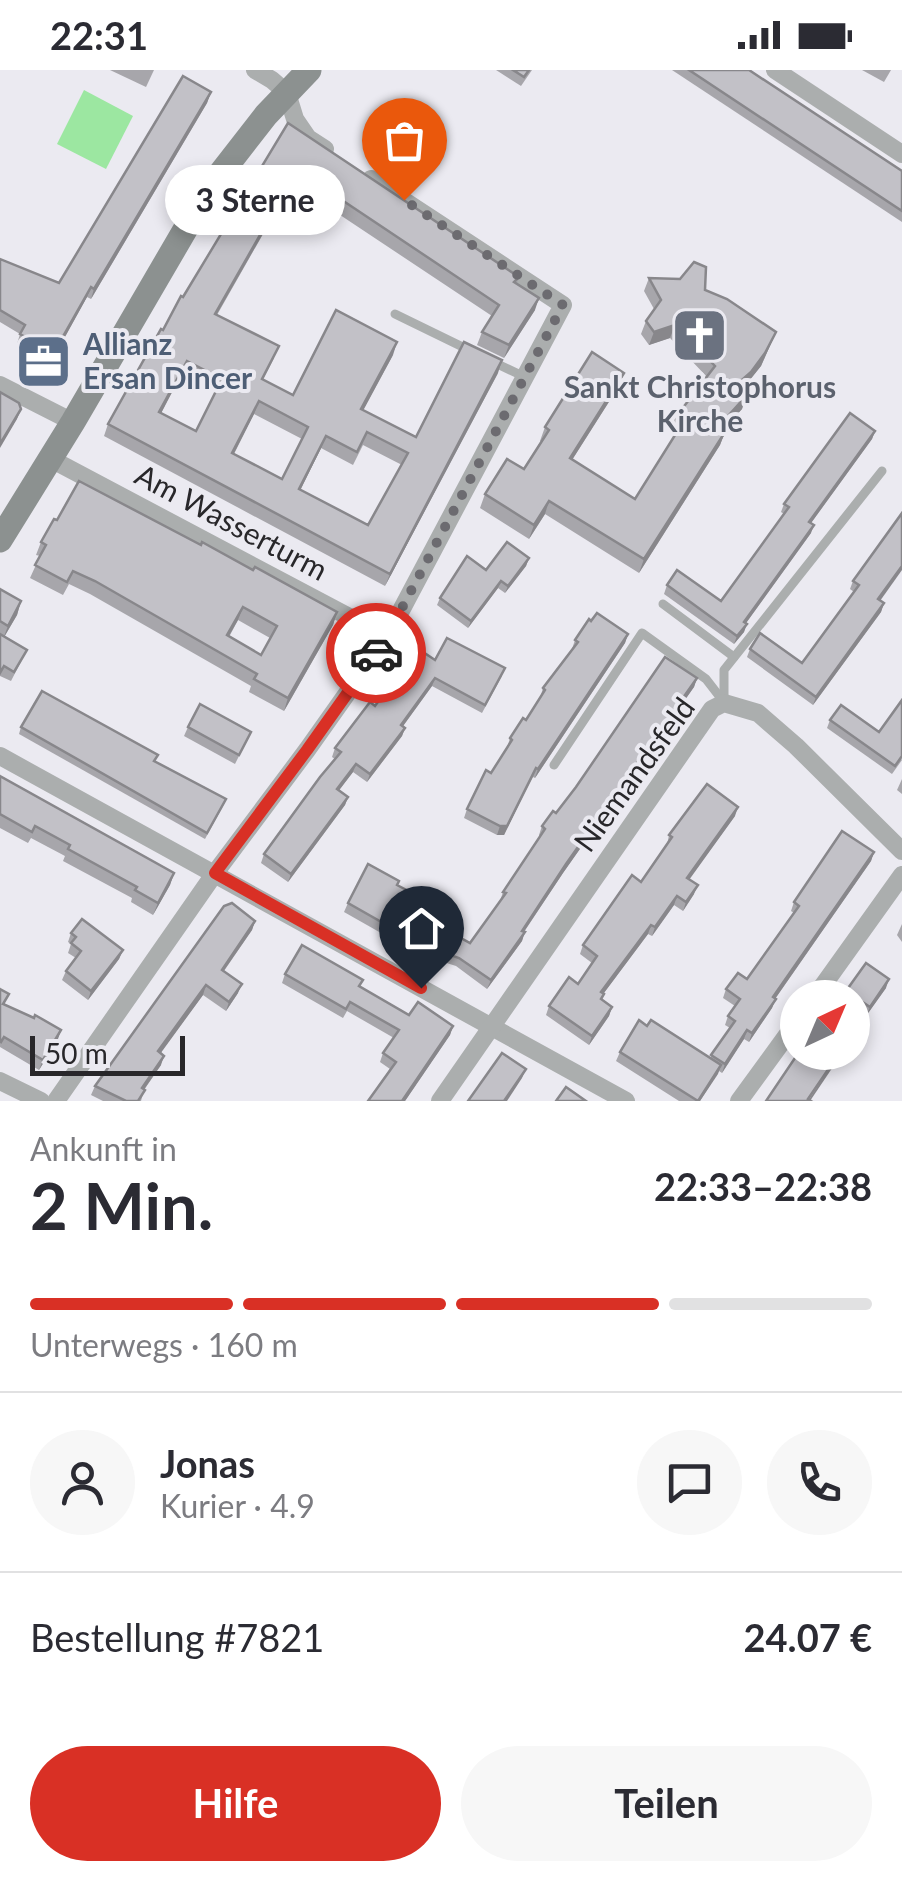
<!DOCTYPE html>
<html lang="de">
<head>
<meta charset="utf-8">
<style>
	:root { --surface:#fff; --page:#f7f7f7; --text:#2b2b33; --muted:#7c7c81; --line:#e1e1e2; --accent:#d93025 }
	body { margin:0; font-family:Lato,sans-serif; background:var(--page); color:var(--text); height:100vh; display:flex; flex-direction:column; font-size:38px; white-space:nowrap }
	* { box-sizing:border-box; margin:0 }
	p { font-size:32px; color:var(--muted) }
	.icon { flex:none; width:55px; height:55px; fill:none; stroke:currentColor; stroke-width:2; stroke-linecap:round; stroke-linejoin:round }
	.map { position:relative; height:1031px; overflow:hidden }
	.panel { display:flex; flex-direction:column; background:var(--surface); flex:1 }
	.panel>* { flex:none }
	.needle { width:65px; rotate:44deg }
	.tools { position:absolute; left:780px; top:910px; display:grid; gap:20px }
	.tools a { display:grid; place-items:center; width:90px; height:90px; border-radius:50%; background:var(--surface); box-shadow:0 5px 15px #0003; font-size:50px }
	.scale { position:absolute; left:30px; bottom:25px; width:155px; box-sizing:border-box; padding-left:10px; border:5px solid #28272a; border-top:0; font-size:28px; line-height:35px; white-space:nowrap; color:#28272a; -webkit-text-stroke:8px #ebeaf1; paint-order:stroke }
	.pin { position:absolute; display:grid; place-items:center; width:85px; height:85px; color:#fff; margin:-102px -42px; border-radius:50% 50% 50% 0; rotate:-45deg; box-shadow:0 0 10px #0007 }
	.pin .icon { rotate:45deg }
	.courier { position:absolute; display:grid; place-items:center; width:100px; height:100px; margin:-50px; border:8px solid #d93025; border-radius:50%; background:#fff; color:#222; box-shadow:0 2px 12px #0007 }
	.bubble { position:absolute; height:70px; border-radius:35px; background:var(--surface); box-shadow:0 5px 15px #0003; font-size:32px; font-weight:700; line-height:70px; text-align:center }
	.headline em { font-style:normal; font-weight:700 }
	.headline div { display:flex; flex-direction:column-reverse }
	.headline { display:flex; align-items:center; justify-content:space-between; height:170px; padding:0 30px }
	h1 { font-size:65px; font-weight:700; line-height:75px }
	.bar { display:grid; grid-template-columns:repeat(4,1fr); gap:15px 10px; align-content:center; height:120px; padding:0 30px }
	.bar i { height:12px; border-radius:8px; background:var(--line) }
	.bar .current { background:var(--accent) }
	.bar p { grid-column:span 4 }
	.line { display:flex; align-items:center; gap:25px; padding:0 30px; border-top:2px solid var(--line) }
	.line div { flex:1 }
	.round { display:grid; place-items:center; flex:none; width:105px; height:105px; border-radius:52px; background:var(--page) }
	.action { display:flex; gap:20px; margin-top:auto; padding:20px 30px }
	.action a { flex:1; height:115px; border-radius:60px; background:var(--accent); color:#fff; font-size:40px; font-weight:700; line-height:115px; text-align:center }
	.action a+a { background:var(--page); color:var(--text) }
	.status { display:flex; justify-content:space-between; align-items:center; height:70px; padding:0 50px; background:var(--surface); direction:ltr }
	.status svg { height:28px; fill:currentColor }
	.map>svg:first-child { display:block }
</style>
</head>
<body>
<div class="status"><b>22:31</b><svg viewBox="0 0 49 12"><path d="M0 12V9h3v3zM5 12V6h3v6zM10 12V3h3v9zM15 12V0h3v12zM26 1h20v11H26zM47 4h2v5h-2z"/></svg></div>
<div class="map">
<svg width="902" height="1031" viewBox="0 0 902 1031">
	<rect width="100%" height="100%" fill="#ebeaf1"/>
	<polygon fill="#9ce7a1" points="84,20 133,46 106,99 57,74"/>
	<g fill="none" stroke-linecap="round" stroke-linejoin="round">
		<g stroke="#abaeae" stroke-width="9">
			<polyline points="395,244 473,282"/>
			<polyline points="491,291 525,307"/>
			<polyline points="663,534 734,587"/>
			<polyline points="724,633 724,600 882,401"/>
			<polyline points="554,695 642,563 706,609 723,631"/>
		</g>
		<g stroke="#abaeae" stroke-width="18">
			<polyline points="255,0 272,10 287,23 295,49 308,68 325,79"/>
			<polyline points="775,0 902,84"/>
			<polyline points="0,315 73,352"/>
			<polyline points="49,388 387,567"/>
			<polyline points="0,686 626,1031"/>
			<polyline points="814,928 902,805"/>
			<polyline points="0,1011 41,1031"/>
			<polyline points="56,1031 215,803 307,680 387,567 563,235 371,109"/>
			<polyline points="440,1031 712,639 724,633 758,643 796,676 902,781"/>
			<polyline points="739,1031 798,950"/>
		</g>
		<polyline stroke="#8c9190" stroke-width="25" points="0,470 73,352 210,117 266,45 309,0"/>
	</g>
	<g fill="#a7a6ab" fill-rule="evenodd">
		<polygon points="110,0 154,0 146,17"/>
		<polygon points="496,0 532,0 521,16"/>
		<polygon points="672,0 749,0 902,101 902,152"/>
		<polygon points="862,0 891,0 884,12"/>
		<polygon points="211,22 207,33 91,229 87,227 50,294 42,296 20,284 23,277 17,274 20,264 0,252 0,189 59,213"/>
		<path d="M288,53L519,207L517,214L535,240L504,288L477,275L482,262L492,246L292,113L217,245L274,288L263,310L293,325L393,285L363,340L416,367L498,303L385,516L104,366L108,354L163,260ZM182,303L216,320L196,361L161,343ZM254,344L302,369L282,409L234,384ZM363,375L402,395L368,455L300,420L321,378L353,395Z"/>
		<polygon points="649,208 705,220 776,262 761,296 741,320 746,326 742,339 723,360 725,362 720,375 639,503 545,444 529,469 480,438 485,424 524,399 541,371 540,371 545,357 619,316 572,390 635,429 675,365 671,361 675,348 707,307 670,268 649,275 641,264 646,251 654,239 644,221"/>
		<polygon points="875,361 872,369 811,453 811,463 746,553 744,562 734,574 664,524 667,515 721,531 784,444 781,442 784,434"/>
		<path d="M57,450L201,475L337,542L333,555L284,641L249,622L251,616L90,524L69,514L63,525L30,508L40,486L36,485L41,472ZM238,550L270,568L261,585L229,567Z"/>
		<polygon points="529,488 526,496 505,523 498,518 468,558 437,535 440,528 486,500"/>
		<polygon points="853,511 884,533 881,542 813,635 747,587 750,579 802,593 854,522 850,519"/>
		<polygon points="0,519 21,531 17,545 4,567 27,580 11,611 0,606"/>
		<polygon points="628,564 625,573 535,708 533,707 504,765 497,765 464,748 467,739 507,678 510,668 526,650 540,628 543,618 572,579 575,570"/>
		<polygon points="435,590 502,606 482,643 432,616 403,656 405,658 402,666 367,712 353,702 339,720 348,727 345,735 288,812 261,793 264,784 335,689 332,687 335,678 375,636"/>
		<polygon points="697,608 694,617 563,803 524,862 522,871 487,919 456,896 418,884 344,842 348,833 397,815 441,838 435,853 470,873 500,831 503,822 540,767 539,765 542,756"/>
		<polygon points="830,650 879,662 902,690 892,704 827,658"/>
		<polygon points="21,657 155,691 226,729 223,736 205,769 19,664"/>
		<polygon points="188,657 251,662 235,694 184,666"/>
		<polygon points="0,706 174,803 170,815 153,845 131,832 132,828 63,791 65,786 31,768 28,773 0,758"/>
		<polygon points="902,709 902,724 897,720"/>
		<polygon points="735,746 689,809 694,824 683,841 674,835 652,866 648,864 603,924 602,930 612,937 609,946 589,975 546,945 549,936 578,914 592,893 580,884 583,875 641,812 667,775 669,765"/>
		<polygon points="874,782 871,791 775,929 772,938 749,972 744,969 722,1003 719,1001 700,1031 679,1031 616,991 620,982 647,956 710,988 730,958 725,955 728,946 735,936 723,928 726,919 747,909 794,843 791,841 794,832"/>
		<polygon points="255,851 252,860 224,901 238,923 226,941 203,925 160,983 161,995 144,1020 141,1031 103,1031 91,1025 95,1016"/>
		<polygon points="902,854 902,872 897,865"/>
		<polygon points="71,863 123,880 119,889 88,930 62,910 66,901 76,888 68,883 71,874 68,872"/>
		<polygon points="285,904 360,917 409,945 453,956 450,965 405,1031 368,1031 390,999 380,992 383,983 394,968 347,941 343,948 282,913"/>
		<polygon points="886,918 866,946 852,937 852,928 844,928 846,921"/>
		<polygon points="0,919 4,935 58,969 39,1000 0,977"/>
	</g>
	<g fill="#88878b">
		<polygon points="211,22 207,33 91,229 94,219"/>
		<polygon points="297,100 292,113 210,256 215,244"/>
		<polygon points="91,217 87,227 50,294 42,296 46,286"/>
		<polygon points="539,228 535,240 504,288 509,275"/>
		<polygon points="675,255 670,268 649,275 654,262"/>
		<polygon points="776,262 761,296 746,315 731,329 736,315"/>
		<polygon points="397,272 393,285 357,352 361,339"/>
		<polygon points="502,290 498,303 385,516 390,504"/>
		<polygon points="187,291 182,303 155,355 159,342"/>
		<polygon points="624,303 619,316 565,401 570,388"/>
		<polygon points="746,326 742,339 713,371 718,357"/>
		<polygon points="259,331 254,344 228,395 232,383"/>
		<polygon points="21,339 17,349 0,378 0,374"/>
		<polygon points="875,361 872,369 806,460 809,452"/>
		<polygon points="725,362 720,375 639,503 644,489"/>
		<polygon points="326,366 321,378 295,431 299,419"/>
		<polygon points="549,431 545,444 529,469 534,455"/>
		<polygon points="814,455 811,463 741,560 744,552"/>
		<polygon points="529,488 526,496 505,523 508,516"/>
		<polygon points="902,496 902,500 875,538 878,529"/>
		<polygon points="501,511 498,518 468,558 471,551"/>
		<polygon points="21,531 17,545 3,569 8,556"/>
		<polygon points="884,533 881,542 813,635 816,627"/>
		<polygon points="243,537 238,550 222,578 227,565"/>
		<polygon points="337,542 333,555 284,641 288,628"/>
		<polygon points="747,554 744,562 734,574 737,566"/>
		<polygon points="628,564 625,573 535,708 538,699"/>
		<polygon points="435,608 432,616 398,663 401,655"/>
		<polygon points="697,608 694,617 563,803 519,869 522,861 566,794"/>
		<polygon points="405,658 402,666 367,712 370,704"/>
		<polygon points="356,694 353,702 334,727 337,719"/>
		<polygon points="536,698 504,765 497,765 500,756"/>
		<polygon points="348,727 345,735 288,812 291,804"/>
		<polygon points="738,737 735,746 684,817 687,808"/>
		<polygon points="874,782 871,791 770,936 773,927"/>
		<polygon points="174,803 170,815 153,845 158,833"/>
		<polygon points="698,815 694,824 683,841 686,832"/>
		<polygon points="677,826 674,835 652,866 655,857"/>
		<polygon points="255,851 252,860 218,909 222,900"/>
		<polygon points="651,855 648,864 598,931 601,922"/>
		<polygon points="525,862 522,871 487,919 491,910"/>
		<polygon points="123,880 119,889 88,930 91,921"/>
		<polygon points="889,909 886,918 866,946 870,937"/>
		<polygon points="242,914 238,923 226,941 229,932"/>
		<polygon points="206,915 203,925 155,991 158,981"/>
		<polygon points="776,929 772,938 749,972 752,963"/>
		<polygon points="612,937 609,946 589,975 592,966"/>
		<polygon points="453,956 450,965 405,1031 402,1031"/>
		<polygon points="61,960 58,969 39,1000 43,990"/>
		<polygon points="747,960 744,969 722,1003 725,994"/>
		<polygon points="840,982 843,982 810,1031 808,1031"/>
		<polygon points="164,986 161,995 138,1028 142,1018"/>
		<polygon points="721,995 718,1004 700,1031 698,1031"/>
		<polygon points="526,999 522,1008 507,1031 504,1031"/>
	</g>
	<g fill="#c2c1c7" stroke="#88878b" stroke-width="2.5" fill-rule="evenodd">
		<polygon points="513,0 529,0 524,7"/>
		<polygon points="689,0 749,0 902,101 902,141"/>
		<polygon points="183,6 211,22 94,219 91,217 53,284 46,286 24,274 27,268 20,264 25,255 0,240 0,189 59,213"/>
		<path d="M288,53L519,207L514,212L539,228L509,275L482,262L499,235L297,100L215,244L279,276L262,309L293,325L336,240L397,272L361,339L416,367L464,272L502,290L390,504L108,354L161,259L163,260L181,226L183,227ZM187,291L222,309L196,361L159,342ZM259,331L308,357L282,409L232,383ZM367,362L408,383L368,455L299,419L326,366L357,382Z"/>
		<polygon points="694,192 706,197 705,220 727,229 776,262 765,283 751,302 736,315 746,326 718,357 725,362 644,489 549,431 534,455 485,424 507,389 524,399 549,360 545,357 592,282 624,303 570,388 635,429 682,354 675,348 715,296 675,255 654,262 646,251 661,230 649,208 680,209"/>
		<polygon points="0,322 19,333 21,339 0,374"/>
		<polygon points="850,343 875,361 809,452 814,455 744,552 747,554 737,566 667,515 677,500 721,531 789,437 784,434"/>
		<path d="M79,411L201,475L202,472L253,500L255,497L337,542L288,628L254,609L257,604L95,511L73,501L67,512L35,495L46,475L41,472L54,449L57,450ZM243,537L277,556L261,585L227,565Z"/>
		<polygon points="902,443 902,496 878,529 884,533 816,627 750,579 760,563 802,593 859,515 853,511"/>
		<polygon points="507,472 529,488 508,516 501,511 471,551 440,528 467,486 486,500"/>
		<polygon points="0,519 21,531 8,556 0,551"/>
		<polygon points="597,543 628,564 538,699 536,698 507,756 500,756 467,739 486,700 491,703 512,670 510,668 523,648 526,650 545,620 543,618 578,572 575,570 589,549 591,551"/>
		<polygon points="0,564 27,580 14,602 4,596 0,603"/>
		<polygon points="447,568 505,598 485,635 435,608 401,655 405,658 370,704 356,694 337,719 348,727 291,804 264,784 320,707 341,682 335,678 370,632 375,636 417,578 435,590"/>
		<polygon points="665,587 697,608 566,794 522,861 525,862 491,910 459,888 422,875 348,833 368,794 399,811 397,815 441,838 434,853 470,873 506,823 503,822 545,759 542,756 553,741 556,743 576,717"/>
		<polygon points="42,621 158,685 154,691 226,729 207,763 21,657"/>
		<polygon points="902,630 902,686 895,696 830,650 841,635 879,662"/>
		<polygon points="200,634 251,662 239,685 188,657"/>
		<polygon points="0,706 174,803 158,833 135,820 137,817 68,779 70,775 35,756 32,762 0,744"/>
		<polygon points="707,714 738,737 687,808 698,815 686,832 677,826 655,857 651,855 601,922 604,924 601,929 612,937 592,966 549,936 569,907 578,914 597,886 583,875 632,805 641,812 672,767 669,765"/>
		<polygon points="842,761 874,782 773,927 776,929 752,963 747,960 725,994 711,985 735,951 728,946 740,929 726,919 738,903 747,909 799,836 794,832"/>
		<polygon points="232,833 255,851 222,900 242,914 229,932 206,915 158,981 164,986 142,1018 145,1020 138,1031 126,1031 95,1016 224,836"/>
		<polygon points="82,849 123,880 91,921 66,901 81,881 71,873 76,867 71,863"/>
		<polygon points="302,875 363,910 359,916 409,945 418,932 453,956 402,1031 368,1031 396,992 383,983 399,960 350,932 346,939 285,904"/>
		<polygon points="866,893 889,909 870,937 846,921"/>
		<polygon points="0,919 9,924 3,934 34,948 35,945 61,960 43,990 4,967 1,972 0,971"/>
		<polygon points="639,950 647,956 651,950 721,995 698,1031 620,982"/>
		<polygon points="799,982 840,982 808,1029 811,1031 766,1031"/>
		<polygon points="502,983 526,999 504,1031 468,1031"/>
		<polygon points="566,1017 586,1031 556,1031"/>
	</g>
	<g fill="none" stroke-linecap="round" stroke-linejoin="round">
		<polyline stroke="#6c6b70" stroke-width="10" stroke-dasharray="0 18" points="376,583 386,568 563,235 404,130"/>
		<polyline stroke="#d93025" stroke-width="12" points="376,583 307,680 215,803 421,918"/>
	</g>
	<defs>
		<symbol id="church-square" viewBox="-11 -11 22 22"><rect x="-9" y="-9" width="18" height="18" rx="4" fill="#6b7280" stroke="#ebeaf1"/><path d="M-1.2-6h2.4v3.5h3.3v2.4h-3.3V6h-2.4V-.1h-3.3v-2.4h3.3Z" fill="#fff"/></symbol>
		<symbol id="office-square" viewBox="-11 -11 22 22"><rect x="-9" y="-9" width="18" height="18" rx="4" fill="#5c6f8a" stroke="#ebeaf1"/><path d="M-6-3h4V-5.5h4V-3h4V5H-6ZM-1-4.5V-3h2v-1.5ZM-6 0V1H6V0Z" fill="#fff"/></symbol>
	</defs>
	<g fill-rule="evenodd">
		<use href="#church-square" x="668" y="234" width="63" height="63"/>
		<use href="#office-square" x="12" y="260" width="63" height="63"/>
	</g>
	<g text-anchor="middle" stroke-width="8" stroke-linejoin="round" paint-order="stroke">
		<g font-size="30" font-weight="bold" fill="#4e5e75" stroke="#ebeaf1" text-anchor="start">
			<text x="83" y="285">Allianz<tspan x="83" dy="34">Ersan Dincer</tspan></text>
		</g>
		<g font-size="30" font-weight="bold" fill="#5b616d" stroke="#ebeaf1">
			<text x="700" y="328">Sankt Christophorus<tspan x="700" dy="34">Kirche</tspan></text>
		</g>
		<g font-size="30" fill="#28272a" stroke="#ebeaf1">
			<text transform="translate(231 453) rotate(28)" y="10">Am Wasserturm</text>
			<text transform="translate(635 705) rotate(-54)" y="10">Niemandsfeld</text>
		</g>
	</g>
</svg>
<div class="tools">
<a><svg class="needle" viewBox="-14 -14 28 28"><path d="M0-13l5 13h-10z" fill="#e53935"/><path d="M0 13l5-13h-10z" fill="#7c7c81"/></svg></a>
</div>
<div class="scale">50 m</div>
<div class="pin" style="left:404px;top:130px;background:#ea580c"><svg class="icon" aria-label="bag" viewBox="0 0 24 24"><path d="M5 8h14l-1 12H6zM9 8a3 3 0 0 1 6 0"/></svg></div>
<div class="pin" style="left:421px;top:918px;background:#1f2937"><svg class="icon" aria-label="home" viewBox="0 0 24 24"><path d="M3 11l9-7 9 7M6 9v11h12V9"/></svg></div>
<div class="courier" style="left:376px;top:583px"><svg class="icon" aria-label="car" viewBox="0 0 24 24"><path d="M5 17H2v-5l4-1 3-4h7l3 4 3 1v5h-3M9 17h6M6 11h13"/><circle cx="7" cy="17" r="2"/><circle cx="17" cy="17" r="2"/></svg></div>
<div class="bubble" style="left:165px;top:95px;width:180px">3 Sterne</div>
</div>
<section class="panel">
<div class="headline"><div><h1>2 Min.</h1><p>Ankunft in</p></div><em>22:33–22:38</em></div>
<div class="bar"><i class="current"></i><i class="current"></i><i class="current"></i><i></i><p>Unterwegs · 160 m</p></div>
<div class="line" style="height:180px"><a class="round"><svg class="icon" aria-label="person" viewBox="0 0 24 24"><circle cx="12" cy="8" r="4"/><path d="M4 21q1-7 8-7t8 7"/></svg></a><div><b>Jonas</b><p>Kurier · 4.9</p></div><a class="round"><svg class="icon" aria-label="chat" viewBox="0 0 24 24"><path d="M4 5h16v11H9l-5 4z"/></svg></a><a class="round"><svg class="icon" aria-label="phone" viewBox="0 0 24 24"><path d="M5 4h4l2 5-3 2q2 4 5 5l2-3 5 2v4C11 20 4 13 5 4z"/></svg></a></div>
<div class="line" style="height:130px"><div>Bestellung #7821</div><b>24.07 €</b></div>
<div class="action"><a>Hilfe</a><a>Teilen</a></div>
</section>
</body>
</html>
